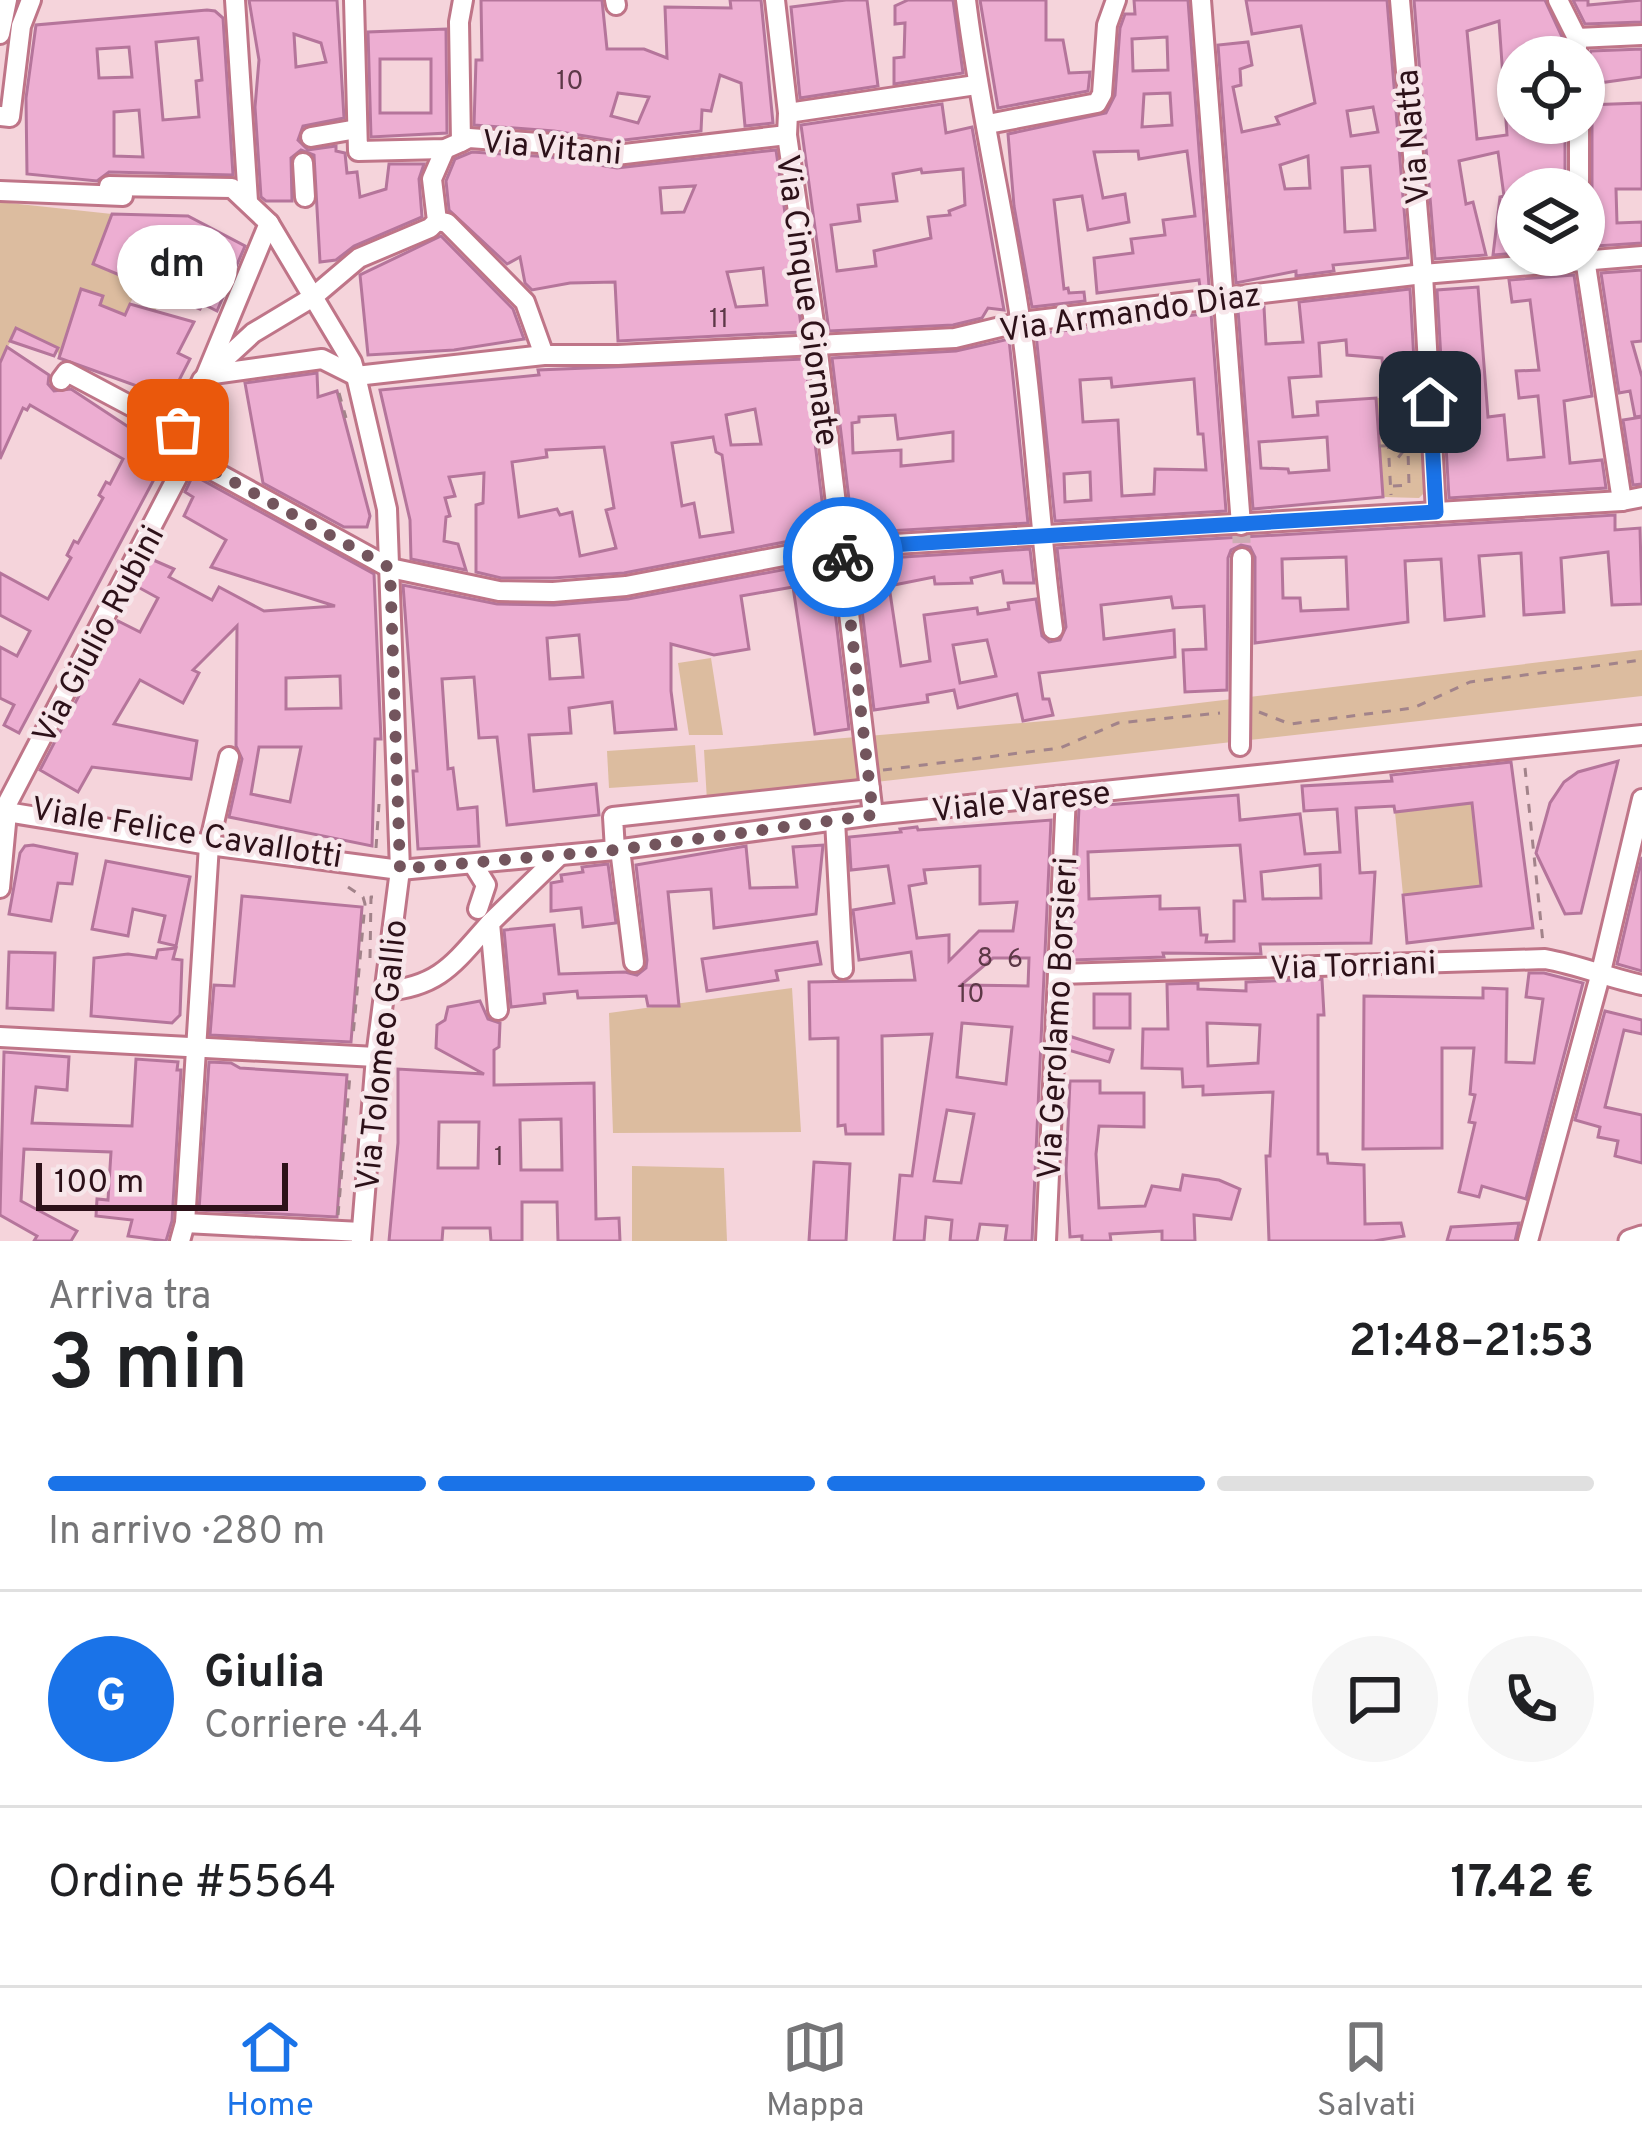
<!DOCTYPE html>
<html lang="it">
<head>
<meta charset="utf-8">
<style>
	:root { --surface:#fff; --page:#f6f6f6; --text:#202124; --muted:#757577; --line:#e0e0e0; --accent:#1a73e8 }
	body { margin:0; font-family:Overpass,sans-serif; background:var(--page); color:var(--text); height:100vh; display:flex; flex-direction:column; font-size:45px; white-space:nowrap }
	* { box-sizing:border-box; margin:0 }
	p { font-size:39px; color:var(--muted) }
	.icon { flex:none; width:66px; height:66px; fill:none; stroke:currentColor; stroke-width:2; stroke-linecap:round; stroke-linejoin:round }
	.map { position:relative; height:1241px; overflow:hidden }
	.details { display:flex; flex-direction:column; background:var(--surface); flex:1 }
	.details>* { flex:none }
	.tools { position:absolute; left:1497px; top:36px; display:grid; gap:24px }
	.tools a { display:grid; place-items:center; width:108px; height:108px; border-radius:50%; background:var(--surface); box-shadow:0 3px 9px #0004; font-size:60px }
	.scale { position:absolute; left:36px; bottom:30px; width:252px; box-sizing:border-box; padding-left:12px; border:6px solid #2d1119; border-top:0; font-size:33px; line-height:42px; white-space:nowrap; color:#2d1119; -webkit-text-stroke:9px #f7e6ea; paint-order:stroke }
	.pin { position:absolute; display:grid; place-items:center; width:102px; height:102px; color:#fff; margin:-51px; border-radius:24px; box-shadow:0 6px 18px #0006 }
	.courier { position:absolute; display:grid; place-items:center; width:120px; height:120px; margin:-60px; border:9px solid #1a73e8; border-radius:50%; background:#fff; color:#222; box-shadow:0 3px 15px #0007 }
	.bubble { position:absolute; height:84px; border-radius:42px; background:var(--surface); box-shadow:0 3px 9px #0004; font-size:39px; font-weight:600; line-height:84px; text-align:center }
	.overview em { font-style:normal; font-weight:600 }
	.overview div { display:flex; flex-direction:column-reverse }
	.overview { display:flex; align-items:center; justify-content:space-between; height:204px; padding:0 48px }
	h1 { font-size:78px; font-weight:600; line-height:90px }
	.bar { display:grid; grid-template-columns:repeat(4,1fr); gap:18px 12px; align-content:center; height:144px; padding:0 48px }
	.bar i { height:15px; border-radius:9px; background:var(--line) }
	.bar .current { background:var(--accent) }
	.bar p { grid-column:span 4 }
	.line { display:flex; align-items:center; gap:30px; padding:0 48px; border-top:3px solid var(--line) }
	.line div { flex:1 }
	.round { display:grid; place-items:center; flex:none; width:126px; height:126px; border-radius:63px; background:var(--page) }
	.tabs { display:flex; justify-content:space-around; align-items:center; height:168px; border-top:3px solid var(--line); background:var(--surface); font-size:33px; color:var(--muted) }
	.tabs a { display:grid; justify-items:center; gap:6px }
	.tabs .current { color:var(--accent) }
	.map>svg:first-child { display:block }
</style>
</head>
<body>
<div class="map">
<svg width="1642" height="1241" viewBox="0 0 1642 1241">
	<rect width="100%" height="100%" fill="#f5d4db"/>
	<g fill="#dcbc9f">
		<polygon points="0,202 112,214 129,279 140,262 172,280 153,315 147,312 152,299 135,293 125,315 100,305 102,296 81,290 59,358 57,347 17,328 0,363"/>
		<polygon points="1405,397 1410,410 1420,418 1424,493 1419,498 1383,497 1376,398"/>
		<polygon points="1642,650 1642,696 707,801 704,750 1057,720"/>
		<polygon points="711,658 723,735 689,735 678,663"/>
		<polygon points="695,745 698,782 609,788 607,751"/>
		<polygon points="1472,803 1481,886 1403,895 1395,812"/>
		<polygon points="792,988 801,1132 613,1133 609,1013"/>
		<polygon points="632,1166 724,1168 727,1241 632,1241"/>
	</g>
	<g fill="#edaed2" stroke="#b5759b" stroke-width="3" fill-rule="evenodd">
		<path d="M249,0H337L344,118L303,126L298,140L308,150L336,146V151L345,153L347,173L357,172L360,197L386,189L389,164H424L419,179L422,217L354,246L336,260L320,262L314,155L301,150L291,158L292,201H266L261,197L255,107L259,60ZM294,34L321,43L326,62L296,67Z"/>
		<path d="M481,0H602L607,49H644L667,58L665,7L731,8L730,0H761L773,123L745,126L741,83L720,75L711,111L702,110L701,131L616,141L554,131L474,125L476,60H482ZM618,93L649,97L638,123L611,116Z"/>
		<polygon points="846,0 867,0 878,86 800,98 791,7"/>
		<polygon points="908,0 953,0 963,73 894,84 894,58 904,57 905,23 895,24 895,6"/>
		<polygon points="980,0 1046,0 1046,40 1063,40 1069,73 1090,72 1088,91 998,108"/>
		<path d="M1134,0H1188L1209,286L1200,287L1199,280L1097,293L1094,258L1133,253L1131,239L1165,235L1163,220L1195,216L1187,151L1139,159L1138,151L1094,152L1103,198L1125,194L1129,222L1088,230L1082,196L1054,200L1064,289L1068,288L1069,293L1084,292L1085,301L1032,307L1014,206L1008,134L1106,113L1115,95L1120,28L1125,14H1135ZM1167,37L1168,70L1133,71L1132,39ZM1170,93L1172,125L1142,127L1144,94Z"/>
		<path d="M1246,0H1387L1408,258L1333,265L1334,271L1296,276V271L1236,283L1218,45L1248,42L1252,65L1240,69L1241,85L1233,87L1242,132L1279,124L1276,117L1315,103L1301,26L1252,34ZM1373,107L1378,132L1351,136L1347,111ZM1308,156L1310,188L1285,189L1280,165ZM1370,166L1375,230L1345,232L1342,168Z"/>
		<path d="M1414,0H1545L1564,41V57H1518V123H1565V189H1518V253L1493,255L1500,197L1504,196L1498,152L1459,161L1466,204L1473,202L1486,255L1435,259ZM1499,21L1507,135L1477,139L1467,31Z"/>
		<polygon points="1573,0 1588,0 1588,5 1642,0 1642,22 1585,24"/>
		<path d="M207,10L215,11L223,18L233,175L109,172L97,181L27,174L26,98L36,25ZM198,38L202,80L196,81L199,117L163,120L156,42ZM129,47L132,77L99,78L97,49ZM139,110L143,157L114,156V112Z"/>
		<path d="M446,29L447,133L371,137L368,32ZM380,59H431V113H380Z"/>
		<polygon points="1642,49 1642,77 1585,85 1584,68 1591,51"/>
		<polygon points="1642,103 1642,189 1616,189 1617,223 1642,222 1642,243 1596,246 1588,239 1586,201 1592,189 1592,123 1586,105"/>
		<path d="M942,104L946,133L972,127L1004,310L988,308L982,318L953,325L829,331L801,125ZM921,169L922,173L963,169L965,205L949,211L950,215L928,217L931,238L874,251L876,266L837,271L831,225L860,221L858,205L897,201L893,174Z"/>
		<path d="M776,150L802,332L618,341L615,282L570,283L532,290L525,283L520,257L507,264L449,210L446,181L455,159L472,152L551,157L617,168ZM695,186L684,212L662,213L660,188ZM763,268L767,305L736,307L727,272Z"/>
		<polygon points="112,214 188,216 245,246 217,311 203,304 200,309 164,294 172,280 145,241 129,279 93,264"/>
		<polygon points="441,236 513,309 524,339 454,350 368,355 360,275"/>
		<polygon points="1642,270 1642,341 1632,342 1642,377 1642,416 1635,417 1630,391 1619,393 1601,273"/>
		<polygon points="1574,275 1592,396 1564,401 1570,463 1602,460 1606,488 1449,498 1437,290 1478,287 1488,417 1504,415 1508,460 1544,457 1538,396 1519,398 1516,371 1539,370 1530,300 1512,302 1509,280"/>
		<polygon points="81,289 103,296 100,305 125,315 130,304 194,322 178,353 190,359 170,398 59,358"/>
		<path d="M1410,289L1416,397L1385,399L1382,358L1347,355L1346,340L1319,343L1321,376L1289,378L1293,417L1318,415L1317,402L1376,398L1383,497L1253,509L1238,310L1264,307L1266,344L1303,342L1299,302ZM1327,437L1329,470L1289,473L1288,469L1261,468L1259,442Z"/>
		<path d="M1211,313L1226,511L1055,521L1036,334ZM1111,378L1112,387L1194,379L1198,434H1203L1206,470L1155,469L1154,494L1122,496L1118,420L1083,422L1080,380ZM1090,472L1091,500L1065,502L1064,474Z"/>
		<polygon points="16,328 58,348 54,356 10,341"/>
		<path d="M1009,339L1028,523L853,533L832,358L956,351ZM895,415L898,439L953,432V461L901,466V450L853,453L852,423L859,422V417Z"/>
		<polygon points="7,347 49,375 48,384 54,391 71,389 168,453 19,733 4,725 14,705 0,698 0,647 17,656 30,631 0,615 0,573 48,599 71,558 67,555 74,541 78,543 103,498 99,495 106,482 110,484 123,459 30,405 27,410 23,408 0,459 0,363"/>
		<path d="M805,359L826,534L624,573L553,578H501L476,572V505L483,503L484,473L449,477L455,496L445,498L450,516L446,517L444,541L458,544L466,570L411,559L410,520L380,390L539,375L538,370ZM755,409L761,444L731,445L726,415ZM713,437L716,452L722,455L733,532L700,537L694,503L682,506L672,443ZM604,447L614,508L606,510L616,548L580,556L572,512L560,515L557,509L519,517L512,462L547,457L546,450Z"/>
		<polygon points="317,373 318,397 337,391 370,516 367,527 344,527 263,483 245,383"/>
		<polygon points="1642,417 1642,484 1633,485 1623,420"/>
		<path d="M193,475L374,574L381,739H375L372,846L229,817L242,759L236,746L237,626L193,670L199,673L183,703L140,680L114,724L197,741L191,779L92,767L78,792L40,770L118,621L140,632L158,598L136,586L151,559L174,569L169,577L212,600L219,587L264,611L335,606L211,567L226,540L184,516L193,497L185,492ZM340,676L341,708L286,709V678ZM259,747H301L290,802L251,794Z"/>
		<path d="M1615,515V530L1640,528L1642,604L1612,605L1608,552L1561,558L1564,612L1524,615L1521,553L1479,556L1484,616L1445,620L1441,559L1405,561L1408,622L1255,643V557L1250,547L1241,545L1231,550L1228,558L1227,690L1185,692L1183,650L1206,649L1204,606L1173,608L1171,597L1101,605L1104,639L1174,630L1175,657L1039,673L1043,699H1049L1053,715L1023,721L1017,694L958,708L954,690L927,695L928,702L874,710L856,560L1030,549L1034,583H1004L1002,571L971,578L972,583L935,584L934,577L889,586L901,666L930,661L924,615L977,608L978,614L1009,609L1008,603L1036,599L1042,636L1049,642L1060,640L1066,627L1057,548ZM1346,557L1348,609L1301,611L1300,598H1283L1282,559ZM987,640L996,676L960,683L953,645Z"/>
		<path d="M829,561L849,729L815,734L793,587L741,596L749,649L714,655L671,644V691L676,729L615,733L612,702L569,708L571,733L529,735L534,791L596,784L599,815L507,825L497,737L479,738L474,677L442,679L448,769L453,768L458,809L477,807L479,846L418,849L413,771H417L403,585L497,604L554,605L628,599ZM579,635L583,677L550,679L547,638Z"/>
		<polygon points="1618,761 1581,913 1565,914 1536,853 1550,803 1564,782 1578,772"/>
		<path d="M1511,762L1533,928L1407,943L1403,895L1481,886L1472,803L1395,812L1394,806L1356,808L1360,873L1375,872L1371,943L1260,944L1261,954L1163,953L1164,957L1072,960L1079,807L1238,795L1240,820L1300,814L1305,854L1340,852L1337,809L1304,811L1302,786L1392,781L1391,775ZM1240,845L1245,901H1234V941L1206,942L1207,935H1201L1199,908L1160,909V896L1089,899L1088,852ZM1320,865L1321,898L1263,899L1261,872Z"/>
		<path d="M1051,820L1032,1241H1005L1007,1226L980,1224L977,1241H950L952,1220L926,1217L924,1241H894L900,1175L912,1176L932,1034L882,1036L883,1134H846L845,1125L838,1126V1038L810,1039L809,982L915,980L911,952L859,960L853,910L894,903L888,866L851,870L849,837L901,832L900,829L917,827L918,830ZM980,866V904L1017,902L1013,931H979L949,961V935L917,938L909,886L926,883L924,870ZM993,958H1029L1028,986L961,985ZM962,1023L1012,1027L1006,1084L957,1077ZM947,1110L974,1114L961,1183L934,1181Z"/>
		<polygon points="33,845 77,854 72,884 58,883 51,921 9,914 20,853 25,846"/>
		<polygon points="823,845 816,914 714,928 711,889 668,892 679,1006 648,1006 646,996 578,998 577,991 544,994 545,1003 511,1007 504,930 554,925 559,974 625,972 637,975 646,968 647,960 636,865 746,846 750,888 797,887 793,847"/>
		<polygon points="1642,857 1642,971 1617,964"/>
		<polygon points="106,861 190,877 176,946 159,942 165,916 133,909 128,936 92,929"/>
		<polygon points="608,864 616,923 583,927 581,908 551,911 551,883 562,881 561,875 583,872 582,867"/>
		<polygon points="242,896 362,907 351,1042 210,1035 214,985 234,986"/>
		<polygon points="817,942 821,964 776,971 778,980 707,991 702,959"/>
		<polygon points="176,948 173,959 182,960 180,1015 172,1023 91,1016 94,958 128,954 156,958 158,950"/>
		<polygon points="9,952 55,953 53,1010 7,1008"/>
		<polygon points="1529,973 1544,973 1583,983 1526,1199 1482,1186 1479,1197 1459,1192 1475,1123 1469,1122 1475,1095 1470,1094 1474,1048 1442,1048 1442,1148 1363,1149 1364,996 1483,998 1483,988 1507,989 1506,1062 1534,1063 1543,999 1526,997"/>
		<path d="M1322,979L1324,1015H1318V1154H1327L1328,1163L1364,1165L1365,1224L1401,1223L1404,1236L1374,1241H1269L1266,1156H1270L1273,1092L1203,1095V1086L1183,1087L1182,1069L1142,1068L1143,1029H1168L1167,984L1198,983V989L1246,991V982ZM1207,1023L1260,1025L1258,1063L1208,1066Z"/>
		<rect x="1094" y="994" width="36" height="34"/>
		<path d="M480,1001L488,1019L500,1023L499,1047L494,1050V1085L594,1083L596,1219L619,1218L620,1241H558L557,1202H522V1241H491L490,1228H443L442,1241H389L398,1143V1069L484,1074L436,1048L437,1025L445,1020L448,1007ZM561,1119L562,1170H521L520,1120ZM439,1122H479L478,1168H438Z"/>
		<polygon points="1605,1011 1642,1020 1642,1034 1624,1030 1605,1107 1642,1115 1642,1163 1615,1156 1618,1141 1598,1137 1600,1127 1575,1120"/>
		<polygon points="1069,1036 1113,1050 1109,1062 1068,1050"/>
		<polygon points="4,1052 69,1057 67,1090 36,1087 32,1123 132,1126 136,1059 178,1062 177,1070 181,1070 172,1221 166,1241 128,1236 132,1220 96,1216 97,1199 108,1200 111,1152 24,1149 21,1201 77,1231 71,1241 34,1241 37,1236 0,1215"/>
		<polygon points="209,1062 231,1063 240,1068 347,1075 337,1217 199,1210"/>
		<polygon points="1070,1081 1100,1081 1100,1093 1144,1093 1144,1127 1099,1126 1096,1154 1099,1208 1145,1206 1152,1186 1180,1190 1183,1175 1219,1180 1240,1189 1231,1219 1194,1215 1195,1241 1162,1241 1162,1231 1110,1234 1111,1241 1082,1241 1082,1236 1070,1237 1066,1170"/>
		<polygon points="814,1162 850,1164 846,1241 809,1241"/>
		<polygon points="1519,1223 1515,1241 1447,1241 1451,1227"/>
	</g>
	<g fill="none" stroke-linecap="round" stroke-linejoin="round">
		<polyline stroke="#cdadb4" stroke-width="18" stroke-dasharray="18 9" stroke-linecap="butt" points="1241,525 1242,558"/>
		<defs>
			<g id="minor">
				<polyline points="235,0 248,201"/>
				<polyline points="354,0 358,151 445,149 461,142 459,22 463,0"/>
				<polyline points="615,0 616,5"/>
				<polyline points="775,0 788,113 787,135 817,344 873,815"/>
				<path d="M966,0C979,107 1004,211 1020,318C1035,421 1039,526 1053,629"/>
				<polyline points="1201,0 1241,525"/>
				<polyline points="1400,0 1423,274 1436,512"/>
				<polyline points="1558,0 1577,38 1577,57"/>
				<polyline points="0,34 7,0"/>
				<polyline points="1577,38 1642,35"/>
				<polyline points="788,113 976,85"/>
				<polyline points="0,116 10,117 21,26 31,0"/>
				<polyline points="988,124 1097,103 1102,94 1107,25 1116,0"/>
				<polyline points="311,137 357,129"/>
				<polyline points="461,142 469,138 553,144 616,155 787,135"/>
				<polyline points="303,163 305,197"/>
				<polyline points="109,186 232,188 269,223 352,362 356,376 387,509 400,870 376,1057 361,1241"/>
				<polyline points="1579,189 1579,123"/>
				<polyline points="0,191 123,196"/>
				<polyline points="437,221 447,223 525,302 544,355 618,355 955,338 1021,322 1423,274 1642,256"/>
				<polyline points="269,223 206,375 322,359 356,376"/>
				<polyline points="1584,252 1622,501"/>
				<polyline points="356,376 544,355"/>
				<polyline points="178,431 202,380 253,333 313,297 359,258 430,228 437,221 432,179 445,149"/>
				<polyline points="190,458 390,568 499,591 553,592 626,586 826,548 1622,501 1642,497"/>
				<polyline points="1240,746 1242,558"/>
				<polyline points="0,811 209,845 400,870 615,850 873,815 1642,735"/>
				<polyline points="835,820 843,969"/>
				<polyline points="620,849 634,962"/>
				<polyline points="615,850 613,817 870,789"/>
				<polyline points="473,864 486,885 478,909"/>
				<polyline points="0,888 8,802 194,445 178,431 67,372 61,380"/>
				<path d="M1059,974L1545,959C1579,965 1609,978 1642,985"/>
				<path d="M384,991C440,987 455,962 490,923"/>
				<polyline points="498,1010 490,923 560,855"/>
				<polyline points="0,1037 376,1057"/>
				<polyline points="185,1223 361,1232"/>
				<polyline points="180,1241 185,1223 209,845 229,757"/>
				<polyline points="1046,1241 1066,795"/>
				<polyline points="1528,1241 1600,976 1642,799"/>
			</g>
			<polyline id="major" points="1630,1241 1642,1237"/>
		</defs>
		<use href="#minor" stroke="#bf7588" stroke-width="24"/>
		<use href="#major" stroke="#bf7588" stroke-width="27"/>
		<g stroke="#a2838a" stroke-width="3" stroke-dasharray="9 9" stroke-linecap="butt">
			<polyline points="339,393 346,418"/>
			<polyline points="1386,404 1391,495"/>
			<polyline points="1391,433 1397,433 1407,444"/>
			<polyline points="1379,446 1408,445 1398,458 1391,460"/>
			<polyline points="1393,486 1409,485 1407,417"/>
			<polyline points="1259,712 1290,724 1413,708 1470,682 1642,660"/>
			<polyline points="1525,768 1543,943"/>
			<polyline points="883,770 1060,748 1118,723 1220,713"/>
			<polyline points="376,848 379,804"/>
			<polyline points="348,887 363,897 365,904 353,1036"/>
			<polyline points="370,958 371,897 378,897"/>
			<polyline points="338,1215 350,1075"/>
		</g>
		<use href="#minor" stroke="#fff" stroke-width="18"/>
		<use href="#major" stroke="#fff" stroke-width="21"/>
	</g>
	<g fill="none" stroke-linecap="round" stroke-linejoin="round">
		<polyline stroke="#73555d" stroke-width="12" stroke-dasharray="0 21.6" points="178,430 191,439 190,458 390,568 400,869 615,850 873,815 843,557"/>
		<polyline stroke="#1a73e8" stroke-width="15" points="843,557 842,548 1436,512 1430,402"/>
	</g>
	<g text-anchor="middle" stroke-width="9" stroke-linejoin="round" paint-order="stroke">
		<g font-size="27" fill="#5d3847">
			<text x="570" y="89">10</text>
			<text x="719" y="327">11</text>
			<text x="985" y="966">8</text>
			<text x="1015" y="967">6</text>
			<text x="971" y="1002">10</text>
			<text x="499" y="1165">1</text>
		</g>
		<g font-size="33" fill="#2d1119" stroke="#f7e6ea">
			<text transform="translate(1411 137) rotate(-95)" y="12">Via Natta</text>
			<text transform="translate(552 146) rotate(5)" y="12">Via Vitani</text>
			<text transform="translate(809 300) rotate(82)" y="12">Via Cinque Giornate</text>
			<text transform="translate(1130 311) rotate(-8)" y="12">Via Armando Diaz</text>
			<text transform="translate(97 634) rotate(-62)" y="12">Via Giulio Rubini</text>
			<text transform="translate(1021 800) rotate(-6)" y="12">Viale Varese</text>
			<text transform="translate(187 831) rotate(9)" y="12">Viale Felice Cavallotti</text>
			<text transform="translate(1353 964) rotate(-2)" y="12">Via Torriani</text>
			<text transform="translate(1056 1018) rotate(-87)" y="12">Via Gerolamo Borsieri</text>
			<text transform="translate(380 1055) rotate(-84)" y="12">Via Tolomeo Gallio</text>
		</g>
	</g>
</svg>
<div class="tools">
<a><svg class="icon" aria-label="locate" viewBox="0 0 24 24"><circle cx="12" cy="12" r="6"/><path d="M12 2v4M12 18v4M2 12h4M18 12h4"/></svg></a>
<a><svg class="icon" aria-label="layers" viewBox="0 0 24 24"><path d="M12 4l9 5-9 5-9-5zM3 14l9 5 9-5"/></svg></a>
</div>
<div class="scale">100 m</div>
<div class="pin" style="left:178px;top:430px;background:#ea580c"><svg class="icon" aria-label="bag" viewBox="0 0 24 24"><path d="M5 8h14l-1 12H6zM9 8a3 3 0 0 1 6 0"/></svg></div>
<div class="pin" style="left:1430px;top:402px;background:#1f2937"><svg class="icon" aria-label="home" viewBox="0 0 24 24"><path d="M3 11l9-7 9 7M6 9v11h12V9"/></svg></div>
<div class="courier" style="left:843px;top:557px"><svg class="icon" aria-label="bike" viewBox="0 0 24 24"><circle cx="6" cy="16" r="4"/><circle cx="18" cy="16" r="4"/><path d="M6 16l4-8h5l3 8M10 8l3 8H6M13 5h3"/></svg></div>
<div class="bubble" style="left:117px;top:225px;width:120px">dm</div>
</div>
<section class="details">
<div class="overview"><div><h1>3 min</h1><p>Arriva tra</p></div><em>21:48–21:53</em></div>
<div class="bar"><i class="current"></i><i class="current"></i><i class="current"></i><i></i><p>In arrivo · 280 m</p></div>
<div class="line" style="height:216px"><b class="round" style="background:var(--accent);color:#fff">G</b><div><b>Giulia</b><p>Corriere · 4.4</p></div><a class="round"><svg class="icon" aria-label="chat" viewBox="0 0 24 24"><path d="M4 5h16v11H9l-5 4z"/></svg></a><a class="round"><svg class="icon" aria-label="phone" viewBox="0 0 24 24"><path d="M5 4h4l2 5-3 2q2 4 5 5l2-3 5 2v4C11 20 4 13 5 4z"/></svg></a></div>
<div class="line" style="height:156px"><div>Ordine #5564</div><b>17.42 €</b></div>
</section>
<nav class="tabs">
<a class="current"><svg class="icon" aria-label="home" viewBox="0 0 24 24"><path d="M3 11l9-7 9 7M6 9v11h12V9"/></svg>Home</a>
<a><svg class="icon" aria-label="map" viewBox="0 0 24 24"><path d="M3 6l6-2 6 2 6-2v14l-6 2-6-2-6 2zM9 4v14M15 6v14"/></svg>Mappa</a>
<a><svg class="icon" aria-label="saved" viewBox="0 0 24 24"><path d="M7 4h10v16l-5-4-5 4z"/></svg>Salvati</a>
</nav>
</body>
</html>
